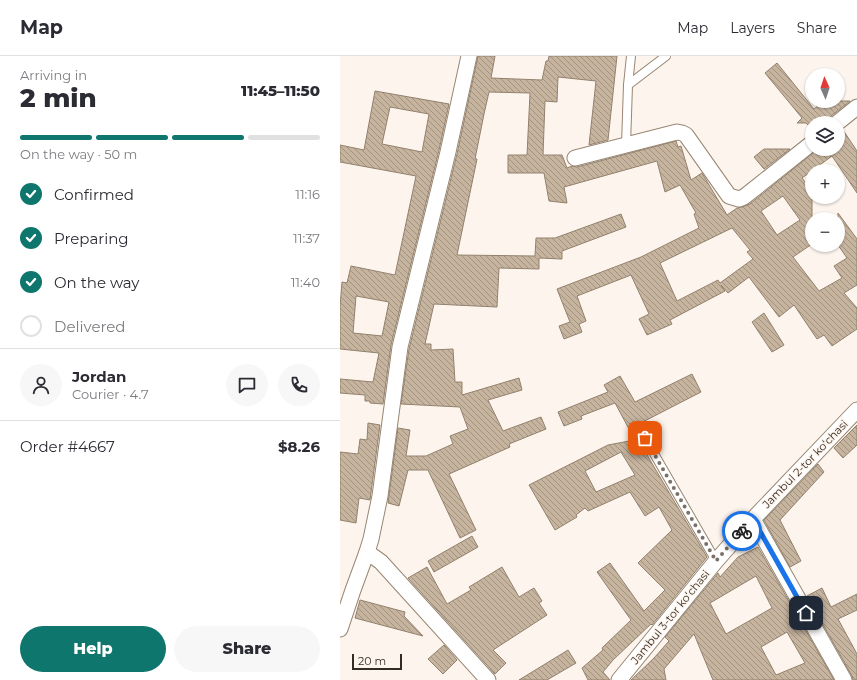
<!DOCTYPE html>
<html lang="en">
<head>
<meta charset="utf-8">
<style>
	:root { --surface:#fff; --page:#f7f7f7; --text:#2b2b33; --muted:#7c7c81; --line:#e1e1e2; --accent:#0f766e }
	body { margin:0; font-family:Montserrat,sans-serif; background:var(--page); color:var(--text); height:100vh; display:flex; flex-direction:column; font-size:15px; white-space:nowrap }
	* { box-sizing:border-box; margin:0 }
	p { font-size:13px; color:var(--muted) }
	.icon { flex:none; width:22px; height:22px; fill:none; stroke:currentColor; stroke-width:2; stroke-linecap:round; stroke-linejoin:round }
	.map { position:relative; flex:1; overflow:hidden }
	.drawer { display:flex; flex-direction:column; background:var(--surface); width:340px }
	.drawer>* { flex:none }
	.needle { width:26px; rotate:357deg }
	.tools { position:absolute; left:465px; top:12px; display:grid; gap:8px }
	.tools a { display:grid; place-items:center; width:40px; height:40px; border-radius:50%; background:var(--surface); box-shadow:0 1px 3px #0004; font-size:20px }
	.scale { position:absolute; left:12px; bottom:10px; width:50px; box-sizing:border-box; padding-left:4px; border:2px solid #332c24; border-top:0; font-size:11px; line-height:14px; white-space:nowrap; color:#332c24; -webkit-text-stroke:3px #fdf5ed; paint-order:stroke }
	.pin { position:absolute; display:grid; place-items:center; width:34px; height:34px; color:#fff; margin:-17px; border-radius:8px; box-shadow:0 2px 6px #0006 }
	.courier { position:absolute; display:grid; place-items:center; width:40px; height:40px; margin:-20px; border:3px solid #1a73e8; border-radius:50%; background:#fff; color:#222; box-shadow:0 1px 5px #0007 }
	.headline em { font-style:normal; font-weight:800 }
	.headline div { display:flex; flex-direction:column-reverse }
	.headline { display:flex; align-items:center; justify-content:space-between; height:68px; padding:0 20px }
	h1 { font-size:26px; font-weight:800; line-height:30px }
	.bar { display:grid; grid-template-columns:repeat(4,1fr); gap:6px 4px; align-content:center; height:48px; padding:0 20px }
	.bar i { height:5px; border-radius:3px; background:var(--line) }
	.bar .active { background:var(--accent) }
	.bar p { grid-column:span 4 }
	.line { display:flex; align-items:center; gap:10px; padding:0 20px; border-top:1px solid var(--line) }
	.line div { flex:1 }
	.round { display:grid; place-items:center; flex:none; width:42px; height:42px; border-radius:21px; background:var(--page) }
	ol { padding:0 20px; list-style:none }
	li { display:flex; align-items:center; gap:12px; height:44px }
	li p { margin-inline-start:auto }
	li .icon { padding:4px; border-radius:50%; background:var(--accent); color:#fff; stroke-width:4 }
	li:last-child { color:var(--muted) }
	li i { width:22px; height:22px; border:2px solid var(--line); border-radius:50% }
	.button { display:flex; gap:8px; margin-top:auto; padding:8px 20px }
	.button a { flex:1; height:46px; border-radius:24px; background:var(--accent); color:#fff; font-size:16px; font-weight:800; line-height:46px; text-align:center }
	.button a+a { background:var(--page); color:var(--text) }
	header { display:flex; align-items:center; gap:24px; box-sizing:border-box; height:56px; padding:0 20px; background:var(--surface); border-bottom:1px solid var(--line) }
	header strong { font-size:19px }
	nav { display:flex; gap:22px; margin-inline-start:auto; font-size:14px }
	main { display:flex; flex:1; min-height:0 }
	.map>svg:first-child { display:block }
</style>
</head>
<body>
<header>
<strong>Map</strong>
<nav><a>Map</a><a>Layers</a><a>Share</a></nav>
</header>
<main>
<section class="drawer">
<div class="headline"><div><h1>2 min</h1><p>Arriving in</p></div><em>11:45–11:50</em></div>
<div class="bar"><i class="active"></i><i class="active"></i><i class="active"></i><i></i><p>On the way · 50 m</p></div>
<ol>
<li><svg class="icon" aria-label="check" viewBox="0 0 24 24"><path d="M5 12l5 5 9-10"/></svg>Confirmed<p>11:16</p></li>
<li><svg class="icon" aria-label="check" viewBox="0 0 24 24"><path d="M5 12l5 5 9-10"/></svg>Preparing<p>11:37</p></li>
<li><svg class="icon" aria-label="check" viewBox="0 0 24 24"><path d="M5 12l5 5 9-10"/></svg>On the way<p>11:40</p></li>
<li><i></i>Delivered</li>
</ol>
<div class="line" style="height:72px"><a class="round"><svg class="icon" aria-label="person" viewBox="0 0 24 24"><circle cx="12" cy="8" r="4"/><path d="M4 21q1-7 8-7t8 7"/></svg></a><div><b>Jordan</b><p>Courier · 4.7</p></div><a class="round"><svg class="icon" aria-label="chat" viewBox="0 0 24 24"><path d="M4 5h16v11H9l-5 4z"/></svg></a><a class="round"><svg class="icon" aria-label="phone" viewBox="0 0 24 24"><path d="M5 4h4l2 5-3 2q2 4 5 5l2-3 5 2v4C11 20 4 13 5 4z"/></svg></a></div>
<div class="line" style="height:52px"><div>Order #4667</div><b>$8.26</b></div>
<div class="button"><a>Help</a><a>Share</a></div>
</section>
<div class="map">
<svg width="517" height="624" viewBox="0 0 517 624">
	<defs>
		<pattern id="building-back-hatch" width="6" height="6" patternUnits="userSpaceOnUse"><rect width="6" height="6" fill="#c6b49f"/><path d="M-1 5l2 2M0 0l6 6M5-1l2 2" fill="none" stroke="#a19381"/></pattern>
	</defs>
	<rect width="100%" height="100%" fill="#fdf5ed"/>
	<g fill="url(#building-back-hatch)" stroke="#92816d" fill-rule="evenodd">
		<path d="M138,0H155L151,22L202,24L206,5H208L209,0H277L268,84L249,89L256,25L218,21L217,46L205,45L203,99H222L227,112L232,110L237,111L336,85L338,91L341,90L351,124L362,117L387,159L397,152L402,151L410,148L478,93H498V76L503,74L517,95V137L492,100L462,122L472,135V188L453,201L479,235L502,222L494,210L507,202L498,189V157L517,183V229L504,237L517,252V273L492,290L484,279L477,283L454,249L439,261L409,221L388,237L381,229L385,235L330,264L332,268L307,279L299,263L309,258L291,219L237,240L246,265L239,268L242,276L224,283L219,270L230,266L217,233L301,201L359,172L354,158L356,157L340,129L325,136L317,105L224,131L227,147L209,145L204,117H168V99H187L190,37L149,36L144,58L135,103H137L117,199L195,200L196,182H215L281,158L286,171L222,195V203L199,202V213L159,212L157,251L94,248L85,288H91V294L113,293L115,326H122V339L179,322L182,334L148,344L163,375L201,361L206,373L169,388L170,391L109,418L136,474L120,482L88,414H68L59,450L48,447L58,372L70,374L66,400H86L113,388L110,380L128,373L120,351L61,348L69,293L117,98ZM443,140L460,164L437,179L421,155ZM392,172L410,194L407,196L413,203L380,227L378,224L337,245L320,207Z"/>
		<polygon points="437,7 474,53 484,45 510,45 491,60 489,63 488,67 472,67 472,69 470,71 466,67 457,67 462,62 425,17"/>
		<path d="M35,35L109,48L99,94L51,289L43,348L30,347V345H25V339L0,337V323L33,326L39,297L0,293V251L2,226L7,227L11,210L55,219L76,120L0,106V89L24,94ZM50,51L89,58L82,96L42,88ZM16,240L49,246L42,280L13,277Z"/>
		<polygon points="424,93 450,93 424,113 414,101"/>
		<polygon points="424,257 444,289 432,296 412,266"/>
		<polygon points="352,318 361,336 289,373 275,347 241,360 242,363 224,370 218,356 268,336 264,329 280,320 295,346"/>
		<polygon points="28,367 40,369 30,444 19,442 16,467 0,464 0,396 18,398 20,383 27,384"/>
		<polygon points="517,369 517,389 503,402 494,392"/>
		<path d="M300,383L301,386L300,387L367,501L312,569L311,568L273,604L263,616L270,624H248L242,612L263,594L262,592L291,564L257,516L270,507L304,555L325,534L298,507L332,474L319,451L305,460L290,436L248,455L245,452L236,459L237,461L215,474L189,429L268,389ZM281,396L295,419L256,436L245,415Z"/>
		<polygon points="478,408 484,416 440,464 461,505 450,511 424,464"/>
		<polygon points="132,480 138,491 94,516 88,505"/>
		<path d="M418,491L494,624H373L354,578L324,613L326,624H291L314,602L329,585L325,581L378,517L380,521L398,501ZM416,520L432,552L386,578L370,547ZM447,576L465,607L436,619L421,591Z"/>
		<polygon points="87,511 107,548 131,534 129,531 162,511 179,541 194,532 202,545 199,547 207,559 153,594 166,607 155,618 68,522"/>
		<polygon points="482,532 491,551 517,538 517,554 498,563 517,598 517,624 513,624 512,620 467,540"/>
		<polygon points="20,544 65,556 64,560 83,580 15,562"/>
		<polygon points="104,589 117,604 103,618 88,603"/>
		<polygon points="228,594 236,607 207,624 179,624"/>
	</g>
	<g fill="none" stroke-linecap="round" stroke-linejoin="round">
		<defs>
			<g id="lane">
				<polyline points="288,29 291,0"/>
				<polyline points="286,89 288,29 326,0"/>
				<polyline points="305,382 376,505"/>
			</g>
			<g id="street">
				<polyline points="129,0 108,96 60,291 40,440 31,483 27,496 41,506 148,624"/>
				<polyline points="497,67 517,51"/>
				<polyline points="235,102 337,76 342,77 346,79 389,140 399,143 404,141 472,87"/>
				<polyline points="413,463 504,624"/>
				<polyline points="0,573 13,534 27,496"/>
				<polyline points="279,624 376,505 413,463 517,354"/>
			</g>
		</defs>
		<use href="#lane" stroke="#978672" stroke-width="10"/>
		<use href="#street" stroke="#978672" stroke-width="17"/>
		<use href="#lane" stroke="#fff" stroke-width="8"/>
		<use href="#street" stroke="#fff" stroke-width="15"/>
	</g>
	<g fill="none" stroke-linecap="round" stroke-linejoin="round">
		<polyline stroke="#7a726a" stroke-width="4" stroke-dasharray="0 7.2" points="305,382 376,505 402,475"/>
		<polyline stroke="#1a73e8" stroke-width="5" points="402,475 413,463 466,557"/>
	</g>
	<g text-anchor="middle" stroke-width="3" stroke-linejoin="round" paint-order="stroke">
		<g font-size="11" fill="#332c24" stroke="#fdf5ed">
			<text transform="translate(465 408) rotate(-46)" y="4">Jambul 2-tor koʻchasi</text>
			<text transform="translate(330 561) rotate(-51)" y="4">Jambul 3-tor koʻchasi</text>
		</g>
	</g>
</svg>
<div class="tools">
<a><svg class="needle" viewBox="-14 -14 28 28"><path d="M0-13l5 13h-10z" fill="#e53935"/><path d="M0 13l5-13h-10z" fill="#7c7c81"/></svg></a>
<a><svg class="icon" aria-label="layers" viewBox="0 0 24 24"><path d="M12 4l9 5-9 5-9-5zM3 14l9 5 9-5"/></svg></a>
<a>+</a>
<a>−</a>
</div>
<div class="scale">20 m</div>
<div class="pin" style="left:305px;top:382px;background:#ea580c"><svg class="icon" aria-label="bag" viewBox="0 0 24 24"><path d="M5 8h14l-1 12H6zM9 8a3 3 0 0 1 6 0"/></svg></div>
<div class="pin" style="left:466px;top:557px;background:#1f2937"><svg class="icon" aria-label="home" viewBox="0 0 24 24"><path d="M3 11l9-7 9 7M6 9v11h12V9"/></svg></div>
<div class="courier" style="left:402px;top:475px"><svg class="icon" aria-label="bike" viewBox="0 0 24 24"><circle cx="6" cy="16" r="4"/><circle cx="18" cy="16" r="4"/><path d="M6 16l4-8h5l3 8M10 8l3 8H6M13 5h3"/></svg></div>
</div>
</main>
</body>
</html>
